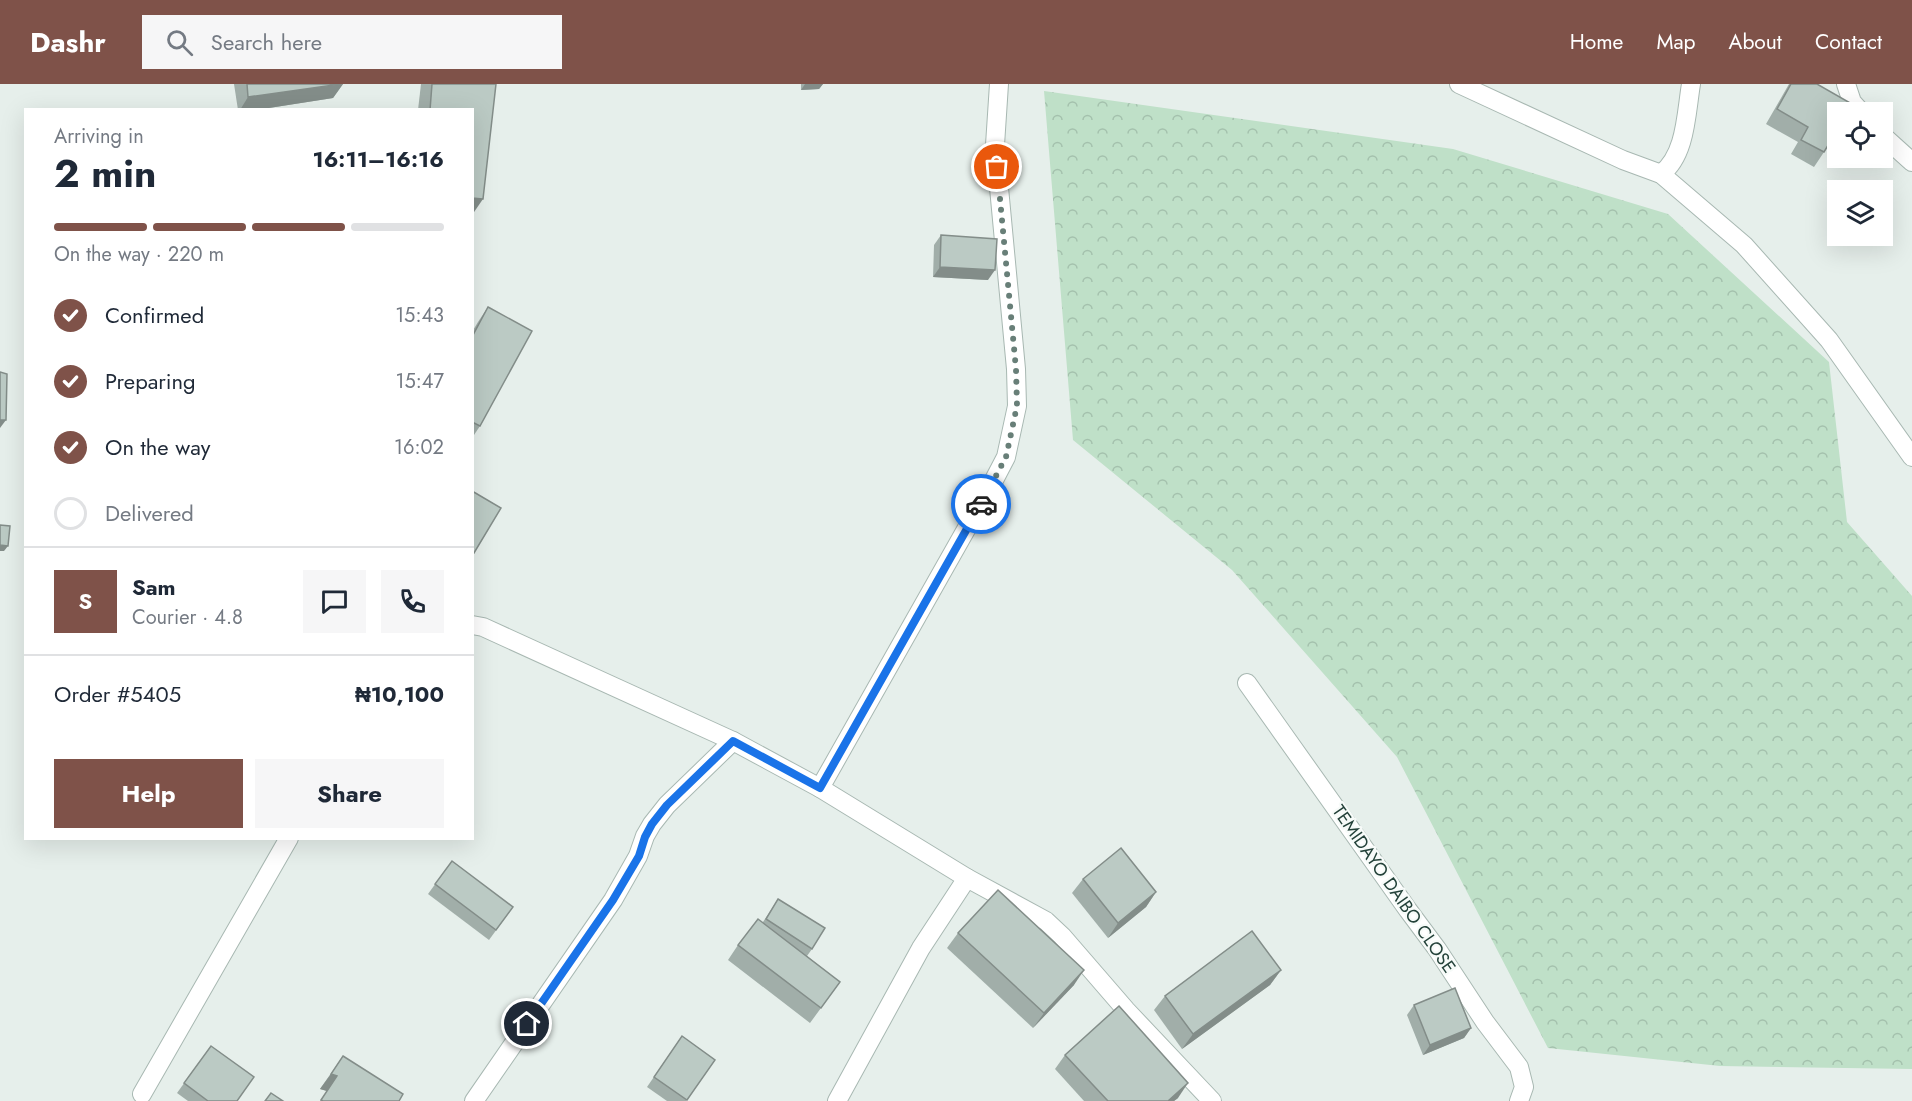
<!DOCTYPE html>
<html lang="en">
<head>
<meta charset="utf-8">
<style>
	:root { --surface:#fff; --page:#f6f6f7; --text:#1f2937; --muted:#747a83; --line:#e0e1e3; --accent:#7f5249 }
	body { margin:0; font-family:Jost,sans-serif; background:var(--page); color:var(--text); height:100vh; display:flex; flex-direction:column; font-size:22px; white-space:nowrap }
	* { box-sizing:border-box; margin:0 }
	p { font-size:20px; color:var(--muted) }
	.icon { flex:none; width:33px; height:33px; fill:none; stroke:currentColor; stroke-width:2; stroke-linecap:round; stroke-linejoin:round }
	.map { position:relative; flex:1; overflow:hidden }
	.panel { position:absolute; left:24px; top:24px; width:450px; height:732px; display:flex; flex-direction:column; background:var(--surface); border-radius:0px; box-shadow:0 6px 24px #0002 }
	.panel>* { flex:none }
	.controls { position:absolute; left:1827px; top:18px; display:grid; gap:12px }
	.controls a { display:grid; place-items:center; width:66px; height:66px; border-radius:0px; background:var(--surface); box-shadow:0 6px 24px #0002; font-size:30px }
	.pin { position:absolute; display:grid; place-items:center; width:51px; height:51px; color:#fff; margin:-26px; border:3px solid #fff; border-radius:50%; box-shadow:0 2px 6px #0007 }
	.courier { position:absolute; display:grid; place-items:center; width:60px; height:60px; margin:-30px; border:4px solid #1a73e8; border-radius:50%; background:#fff; color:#222; box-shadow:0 2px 8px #0007 }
	.summary em { font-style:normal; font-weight:700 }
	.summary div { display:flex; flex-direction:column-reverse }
	.summary { display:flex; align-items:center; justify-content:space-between; height:102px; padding:0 30px }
	h1 { font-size:39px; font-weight:700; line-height:45px }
	.bar { display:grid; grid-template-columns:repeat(4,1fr); gap:9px 6px; align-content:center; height:72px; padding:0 30px }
	.bar i { height:8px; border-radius:4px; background:var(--line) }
	.bar .active { background:var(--accent) }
	.bar p { grid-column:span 4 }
	.line { display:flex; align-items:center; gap:15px; padding:0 30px; border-top:2px solid var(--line) }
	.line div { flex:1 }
	.round { display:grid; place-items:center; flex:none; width:63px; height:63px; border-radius:0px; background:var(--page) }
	ol { padding:0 30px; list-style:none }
	li { display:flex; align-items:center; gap:18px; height:66px }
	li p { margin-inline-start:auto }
	li .icon { padding:6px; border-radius:50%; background:var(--accent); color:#fff; stroke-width:4 }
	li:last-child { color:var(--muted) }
	li i { width:33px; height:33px; border:3px solid var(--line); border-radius:50% }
	.button { display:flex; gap:12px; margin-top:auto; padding:12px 30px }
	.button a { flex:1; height:69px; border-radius:0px; background:var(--accent); color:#fff; font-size:24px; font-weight:700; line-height:69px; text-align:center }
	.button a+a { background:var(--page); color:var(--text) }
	header { display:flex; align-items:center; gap:36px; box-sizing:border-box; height:84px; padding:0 30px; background:var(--accent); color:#fff }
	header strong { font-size:28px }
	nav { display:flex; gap:33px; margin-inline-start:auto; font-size:21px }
	.search { width:420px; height:54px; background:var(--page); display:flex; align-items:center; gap:15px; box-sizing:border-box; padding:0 21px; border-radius:0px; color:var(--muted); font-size:22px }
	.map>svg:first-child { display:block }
</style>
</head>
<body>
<header>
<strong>Dashr</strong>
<div class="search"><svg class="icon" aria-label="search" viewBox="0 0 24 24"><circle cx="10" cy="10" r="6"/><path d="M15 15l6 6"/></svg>Search here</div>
<nav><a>Home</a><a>Map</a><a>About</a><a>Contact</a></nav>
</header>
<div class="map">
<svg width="1912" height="1017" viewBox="0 0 1912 1017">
	<defs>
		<pattern id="forest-crowns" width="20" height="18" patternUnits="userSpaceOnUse" patternTransform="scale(1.5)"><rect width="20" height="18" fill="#bfe0c8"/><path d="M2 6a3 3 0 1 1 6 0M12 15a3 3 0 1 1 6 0" fill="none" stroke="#a4c1ad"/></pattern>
	</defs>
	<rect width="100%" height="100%" fill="#e6efeb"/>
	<polygon fill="url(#forest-crowns)" points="1044,7 1453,65 1668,130 1829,278 1847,438 1912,512 1912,985 1720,982 1548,964 1397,673 1232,486 1073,356"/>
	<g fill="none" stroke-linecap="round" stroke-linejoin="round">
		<defs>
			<g id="minor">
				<polyline points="999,0 995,61 1016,285 1017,322 1006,373 994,396 820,704 967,794 1046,837 1062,852 1126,926 1212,1017"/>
				<polyline points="1459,0 1623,76 1661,90 1744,161 1829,256 1912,373"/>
				<polyline points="1846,0 1852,18 1861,28"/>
				<polyline points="1882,51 1912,78"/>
				<path d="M1661,90C1686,71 1686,30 1691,0"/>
				<polyline points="472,541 483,543 733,657 820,704"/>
				<polyline points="1247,599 1408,826 1437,865 1485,938 1519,983 1524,1003 1519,1017"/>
				<polyline points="142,1010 289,754"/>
				<polyline points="474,1017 613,816 638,772 645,752 652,740 667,721 733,657"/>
				<polyline points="837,1017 921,864 967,794"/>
			</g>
		</defs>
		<use href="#minor" stroke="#a8b8b2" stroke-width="20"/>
		<use href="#minor" stroke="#fff" stroke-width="18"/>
	</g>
	<g fill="#a1aea9">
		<polygon points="234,0 343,0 333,14 256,26 238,26"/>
		<polygon points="421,0 496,0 472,26 418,26"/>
		<polygon points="801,0 823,0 819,5 801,6"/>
		<polygon points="1789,0 1817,0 1824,68 1814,83 1791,70 1798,58 1766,40"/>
		<polygon points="941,151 988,196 933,193 934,161"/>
		<polygon points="488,223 480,342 472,354 472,248 478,238"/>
		<polygon points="452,777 513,823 489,856 428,810"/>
		<polygon points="1083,795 1156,808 1146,823 1108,854 1072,809"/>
		<polygon points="778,815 812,865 807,872 840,898 810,939 728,876 738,861 763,838"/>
		<polygon points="958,849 1074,901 1033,944 947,864"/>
		<polygon points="1281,886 1270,901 1182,965 1154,926 1165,912"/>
		<polygon points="1414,921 1471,944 1464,954 1423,971 1407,931"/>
		<polygon points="682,952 715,976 686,1017 667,1017 647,1003"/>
		<polygon points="211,962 237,1017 188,1017 177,1009"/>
		<polygon points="1065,971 1178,1014 1174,1017 1084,1017 1055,985"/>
		<polygon points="343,972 399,1017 320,1017 327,1007 320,1005"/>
	</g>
	<g fill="#838d89">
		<polygon points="343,0 333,14 256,26 240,26 248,13"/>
		<polygon points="805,0 823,0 819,5 801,6"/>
		<polygon points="472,114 483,115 472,131"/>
		<polygon points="940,183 995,186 988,196 933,193"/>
		<polygon points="0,336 6,336 0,344"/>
		<polygon points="0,461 8,462 4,467 0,467"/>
		<polygon points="1156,808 1146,823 1108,854 1118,839"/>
		<polygon points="1084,886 1074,901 1033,944 1044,929"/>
		<polygon points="1281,886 1270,901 1182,965 1193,950"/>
		<polygon points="1471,944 1464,954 1423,971 1430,961"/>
		<polygon points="331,990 337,992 327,1007 320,1005"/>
		<polygon points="1188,999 1178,1014 1174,1017 1168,1017"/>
	</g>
	<g fill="#bbcac4" stroke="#838d89" stroke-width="1.5">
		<polygon points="247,0 341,0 248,13"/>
		<polygon points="432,0 496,0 483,115 472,114 472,26 430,26"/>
		<polygon points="1791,0 1817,0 1852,20 1847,28 1838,28 1838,45 1824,68 1801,56 1808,43 1777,25"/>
		<polygon points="941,151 997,155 995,186 940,183"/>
		<polygon points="488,223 532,247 480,342 472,338 472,253"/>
		<polygon points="0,288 7,290 6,336 0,336"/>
		<polygon points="472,407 501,424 474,469 472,468"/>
		<polygon points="0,441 10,442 8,462 0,461"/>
		<polygon points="1121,764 1156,808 1118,839 1083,795"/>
		<polygon points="452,777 513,823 496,846 435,800"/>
		<polygon points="998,806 1084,886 1044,929 958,849"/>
		<polygon points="778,815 825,844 812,865 766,835"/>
		<polygon points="758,835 840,898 821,924 738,861"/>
		<polygon points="1252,847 1281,886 1193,950 1165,912"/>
		<polygon points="1455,904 1471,944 1430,961 1414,921"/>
		<polygon points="1119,922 1188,999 1168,1017 1108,1017 1065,971"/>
		<polygon points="682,952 715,976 687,1016 654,993"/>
		<polygon points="211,962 254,993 237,1017 208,1017 184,999"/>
		<polygon points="343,972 403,1010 399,1017 323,1017 321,1016 337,992 331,990"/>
		<polygon points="271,1009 283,1017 265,1017"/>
	</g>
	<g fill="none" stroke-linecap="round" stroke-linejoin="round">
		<polyline stroke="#687f78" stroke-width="6" stroke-dasharray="0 10.8" points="981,420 1006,373 1017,322 1016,285 997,83"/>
		<polyline stroke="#1a73e8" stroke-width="8" points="527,940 613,816 639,772 645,753 652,740 667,721 733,657 820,704 981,420"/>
	</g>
	<g text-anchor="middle" stroke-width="4.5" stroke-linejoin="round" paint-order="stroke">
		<g font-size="18" fill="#24423a" stroke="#f7fbf9">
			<text transform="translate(1394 805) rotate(55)" y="6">TEMIDAYO DAIBO CLOSE</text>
		</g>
	</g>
</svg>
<div class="controls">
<a><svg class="icon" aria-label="locate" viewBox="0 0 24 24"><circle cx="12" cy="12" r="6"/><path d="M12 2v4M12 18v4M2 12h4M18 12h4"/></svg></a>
<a><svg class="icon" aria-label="layers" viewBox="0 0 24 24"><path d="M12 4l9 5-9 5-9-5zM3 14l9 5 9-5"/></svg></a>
</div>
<div class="pin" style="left:997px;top:83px;background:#ea580c"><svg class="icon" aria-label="bag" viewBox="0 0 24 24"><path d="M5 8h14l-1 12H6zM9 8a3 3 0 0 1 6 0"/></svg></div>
<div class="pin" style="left:527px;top:940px;background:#1f2937"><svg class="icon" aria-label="home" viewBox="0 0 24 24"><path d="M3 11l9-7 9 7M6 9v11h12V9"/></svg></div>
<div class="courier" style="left:981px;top:420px"><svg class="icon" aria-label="car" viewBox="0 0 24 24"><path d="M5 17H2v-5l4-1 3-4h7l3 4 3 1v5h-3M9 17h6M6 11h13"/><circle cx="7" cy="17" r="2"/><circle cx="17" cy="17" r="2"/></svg></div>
<section class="panel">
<div class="summary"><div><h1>2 min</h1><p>Arriving in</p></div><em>16:11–16:16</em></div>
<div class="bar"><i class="active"></i><i class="active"></i><i class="active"></i><i></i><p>On the way · 220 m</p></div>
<ol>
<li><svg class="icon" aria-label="check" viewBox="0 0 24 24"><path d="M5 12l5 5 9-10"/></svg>Confirmed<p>15:43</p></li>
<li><svg class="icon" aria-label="check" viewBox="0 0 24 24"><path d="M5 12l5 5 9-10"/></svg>Preparing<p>15:47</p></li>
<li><svg class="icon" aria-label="check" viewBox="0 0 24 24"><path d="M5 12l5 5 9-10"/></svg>On the way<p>16:02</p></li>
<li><i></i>Delivered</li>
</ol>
<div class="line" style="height:108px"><b class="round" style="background:var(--accent);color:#fff">S</b><div><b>Sam</b><p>Courier · 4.8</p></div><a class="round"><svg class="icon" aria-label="chat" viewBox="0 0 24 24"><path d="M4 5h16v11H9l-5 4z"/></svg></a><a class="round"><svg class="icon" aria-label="phone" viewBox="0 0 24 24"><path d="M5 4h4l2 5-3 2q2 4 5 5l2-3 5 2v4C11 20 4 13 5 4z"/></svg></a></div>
<div class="line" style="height:78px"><div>Order #5405</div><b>₦10,100</b></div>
<div class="button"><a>Help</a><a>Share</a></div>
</section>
</div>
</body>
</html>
